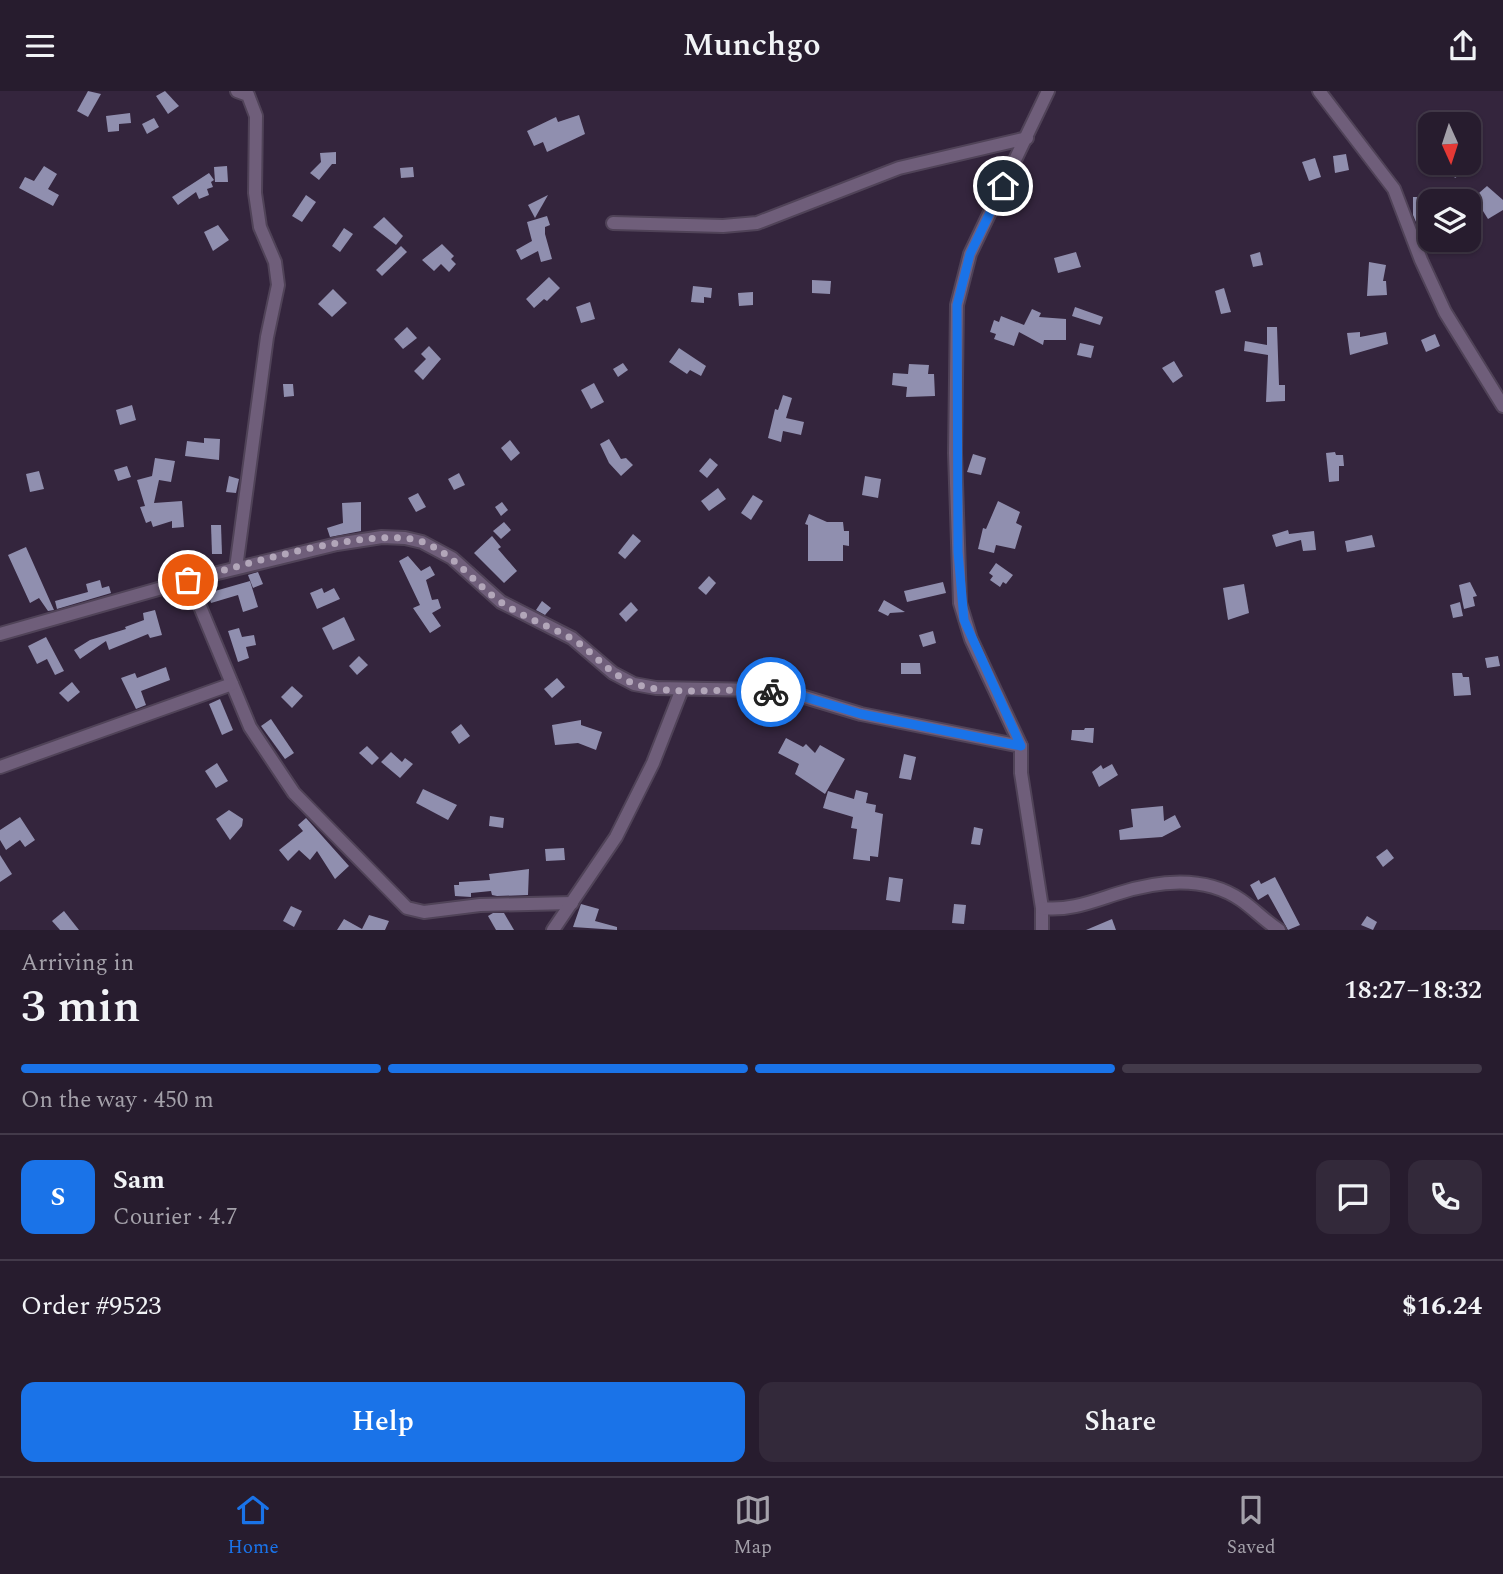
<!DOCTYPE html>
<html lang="en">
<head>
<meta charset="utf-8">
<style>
	:root { --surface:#271c2e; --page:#33293a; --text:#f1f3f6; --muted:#a4a1aa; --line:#433a4a; --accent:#1a73e8 }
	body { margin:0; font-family:Spectral,serif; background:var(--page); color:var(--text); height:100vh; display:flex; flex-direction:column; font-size:26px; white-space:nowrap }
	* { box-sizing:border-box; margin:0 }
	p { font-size:23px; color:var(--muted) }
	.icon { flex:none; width:38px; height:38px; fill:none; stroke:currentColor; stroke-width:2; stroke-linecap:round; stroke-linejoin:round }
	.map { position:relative; height:839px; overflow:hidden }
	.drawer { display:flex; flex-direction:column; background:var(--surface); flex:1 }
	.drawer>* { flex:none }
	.needle { width:46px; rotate:177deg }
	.buttons { position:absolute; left:1418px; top:21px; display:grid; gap:14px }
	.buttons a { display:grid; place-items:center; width:63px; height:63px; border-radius:14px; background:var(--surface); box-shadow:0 2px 5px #0004,0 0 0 2px var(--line); font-size:35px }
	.pin { position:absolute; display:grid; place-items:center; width:60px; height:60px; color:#fff; margin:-30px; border:4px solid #fff; border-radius:50%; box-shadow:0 2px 7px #0007 }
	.courier { position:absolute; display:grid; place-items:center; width:70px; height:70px; margin:-35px; border:5px solid #1a73e8; border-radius:50%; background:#fff; color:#222; box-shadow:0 2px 9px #0007 }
	.overview em { font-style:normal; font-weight:600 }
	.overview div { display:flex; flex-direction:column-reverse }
	.overview { display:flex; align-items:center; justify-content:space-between; height:119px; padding:0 21px }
	h1 { font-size:46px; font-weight:600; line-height:52px }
	.bar { display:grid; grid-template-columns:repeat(4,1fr); gap:10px 7px; align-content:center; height:84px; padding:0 21px }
	.bar i { height:9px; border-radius:5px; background:var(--line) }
	.bar .current { background:var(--accent) }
	.bar p { grid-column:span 4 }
	.line { display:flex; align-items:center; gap:18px; padding:0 21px; border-top:2px solid var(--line) }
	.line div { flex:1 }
	.round { display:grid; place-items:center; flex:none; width:74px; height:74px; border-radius:14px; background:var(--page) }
	.primary-button { display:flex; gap:14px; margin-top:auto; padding:14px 21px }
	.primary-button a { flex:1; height:80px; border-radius:14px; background:var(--accent); color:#fff; font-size:28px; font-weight:600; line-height:80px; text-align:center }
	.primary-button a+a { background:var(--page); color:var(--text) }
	header { display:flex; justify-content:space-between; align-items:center; height:91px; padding:0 21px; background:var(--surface); font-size:32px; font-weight:600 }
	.menu { display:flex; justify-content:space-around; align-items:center; height:98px; border-top:2px solid var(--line); background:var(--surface); font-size:19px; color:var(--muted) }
	.menu a { display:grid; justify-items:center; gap:4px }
	.menu .current { color:var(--accent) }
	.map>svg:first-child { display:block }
</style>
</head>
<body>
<header><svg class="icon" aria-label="menu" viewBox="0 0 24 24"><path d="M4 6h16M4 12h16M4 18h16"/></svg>Munchgo<svg class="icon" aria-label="share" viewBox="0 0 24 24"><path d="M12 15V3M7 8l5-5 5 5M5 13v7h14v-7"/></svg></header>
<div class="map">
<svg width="1503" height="839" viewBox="0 0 1503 839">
	<rect width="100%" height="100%" fill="#34253d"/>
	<g fill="#908faf">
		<polygon points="88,0 101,3 88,26 77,20"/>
		<polygon points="165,0 179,15 168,23 156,5"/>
		<polygon points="130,22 131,32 119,33 119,40 108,41 106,25"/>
		<polygon points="579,24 585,43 547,61 543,51 534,55 527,40 556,26 558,31"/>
		<polygon points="154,27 159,36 147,43 142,33"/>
		<polygon points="1468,49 1481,70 1455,87 1445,72 1468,72"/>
		<polygon points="336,61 336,73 332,73 319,89 310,82 321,71 320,62"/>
		<polygon points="1346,63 1349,79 1335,82 1333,65"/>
		<polygon points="1315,67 1321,86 1309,90 1302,71"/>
		<polygon points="44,75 57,83 48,98 59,104 53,115 19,97 25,86 34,90"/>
		<polygon points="227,75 228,91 215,91 214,76"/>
		<polygon points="413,76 414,86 401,87 400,77"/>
		<polygon points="209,82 214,89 211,91 213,96 207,98 209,104 199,108 196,101 178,114 172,106"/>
		<polygon points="1487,95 1503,109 1503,119 1488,128 1478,112 1479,102"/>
		<polygon points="306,104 316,111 302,131 292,125"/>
		<polygon points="548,104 535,127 528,114"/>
		<polygon points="1413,106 1430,106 1430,138 1419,138 1413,124"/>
		<polygon points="547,125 550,134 545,136 545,143 552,168 541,171 538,160 521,169 516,159 532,150 527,131"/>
		<polygon points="384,126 403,145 396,154 373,136"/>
		<polygon points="218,134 229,149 213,160 204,141"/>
		<polygon points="344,137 353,143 340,161 332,155"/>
		<polygon points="442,153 454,165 451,168 456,173 449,181 441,173 434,180 422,169"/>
		<polygon points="401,155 407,161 382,185 376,179"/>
		<polygon points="1076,161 1081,176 1058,182 1054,167"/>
		<polygon points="1260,161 1263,174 1253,176 1250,164"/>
		<polygon points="1369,171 1386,174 1383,190 1386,190 1387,204 1367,205"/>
		<polygon points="549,186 560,197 547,210 544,208 534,217 526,208"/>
		<polygon points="812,189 831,190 830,203 812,202"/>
		<polygon points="693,195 712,197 711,207 704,206 704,212 691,211"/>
		<polygon points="1224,197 1231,221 1221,223 1215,200"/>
		<polygon points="333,198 347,212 332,226 318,213"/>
		<polygon points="753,201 753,214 739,215 738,202"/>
		<polygon points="590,211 595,228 581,232 576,216"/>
		<polygon points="1075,216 1103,226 1100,234 1072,225"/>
		<polygon points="1032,218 1041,222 1039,226 1066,228 1066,249 1044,249 1043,254 1019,241 1014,255 994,248 996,243 990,241 994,229 999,231 1001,225 1024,234"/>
		<polygon points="407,236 417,247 403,258 394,248"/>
		<polygon points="1267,236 1277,236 1279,294 1285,294 1285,310 1266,311 1268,264 1244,260 1245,250 1267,254"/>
		<polygon points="1360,241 1360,246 1386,241 1388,253 1350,264 1347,242"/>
		<polygon points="1435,243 1440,255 1426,261 1421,249"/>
		<polygon points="1080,252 1094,255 1091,267 1077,264"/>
		<polygon points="429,255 441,268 423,289 414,280 426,268 421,263"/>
		<polygon points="679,257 706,275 701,285 690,279 687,283 669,271"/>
		<polygon points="1174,270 1183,285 1173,292 1162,277"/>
		<polygon points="623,272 628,279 618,286 613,278"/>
		<polygon points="909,273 929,274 928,283 934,283 935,305 906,306 907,296 892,294 893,282 908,283"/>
		<polygon points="594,292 604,311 591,318 581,299"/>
		<polygon points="283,293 293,293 294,305 284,306"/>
		<polygon points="783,304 792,307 786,327 804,331 801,344 783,340 781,351 768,347 775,318 778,319"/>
		<polygon points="132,314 136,329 120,334 116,319"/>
		<polygon points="204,347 220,348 219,369 185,365 187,350 204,352"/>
		<polygon points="609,348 621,368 626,367 633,374 621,385 609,372 600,353"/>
		<polygon points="510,349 520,362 511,370 501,357"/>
		<polygon points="1335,361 1336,364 1343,364 1344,375 1339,375 1339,390 1329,391 1326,362"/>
		<polygon points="973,363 986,367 981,384 967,381"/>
		<polygon points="155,367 175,370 171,391 159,389 154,412 182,410 184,436 172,437 172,430 153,436 151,430 146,432 140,416 145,415 137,389 152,385"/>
		<polygon points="710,367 718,374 707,387 699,380"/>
		<polygon points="127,375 131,386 118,390 114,379"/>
		<polygon points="39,380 44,398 30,401 26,383"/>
		<polygon points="459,382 465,394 454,399 448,388"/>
		<polygon points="229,385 239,388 236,402 226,401"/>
		<polygon points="865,385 881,388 878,407 862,404"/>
		<polygon points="718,397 726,408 709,420 701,410"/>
		<polygon points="418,402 426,416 416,421 408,407"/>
		<polygon points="753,404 763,410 751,429 741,422"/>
		<polygon points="998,410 1020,421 1016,432 1022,435 1015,458 996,454 994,462 978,458 983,437 986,438"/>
		<polygon points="361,411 361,440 330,446 327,437 343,432 342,412"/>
		<polygon points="502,411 508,419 501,425 495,416"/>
		<polygon points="809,423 827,431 843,431 844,440 849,440 849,455 843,454 843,470 808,470 808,434 805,433"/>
		<polygon points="504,431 511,439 501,448 493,440"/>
		<polygon points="211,434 221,434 222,463 212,463"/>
		<polygon points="1288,439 1289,443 1314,440 1316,459 1303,460 1301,449 1276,456 1272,444"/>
		<polygon points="633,443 641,450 625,468 618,462"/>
		<polygon points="1372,444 1375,456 1347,461 1345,450"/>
		<polygon points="492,445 501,456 498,458 517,480 504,492 474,462"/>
		<polygon points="26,456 54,519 48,520 39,507 30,512 8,464"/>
		<polygon points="408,465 421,480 430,475 435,484 426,489 432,509 438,508 441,517 432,522 441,535 430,542 413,517 420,514 399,470"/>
		<polygon points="996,472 1013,484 1006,493 1003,491 1000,496 990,489 993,485 989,482"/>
		<polygon points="258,481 263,493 253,497 248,484"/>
		<polygon points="709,485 716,492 706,504 698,497"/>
		<polygon points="100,489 102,497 109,495 111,502 57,518 55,510 88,501 86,493"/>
		<polygon points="250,490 258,516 243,521 238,504 211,512 208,502"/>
		<polygon points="943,491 946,502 907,511 904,500"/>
		<polygon points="1470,491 1477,505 1473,506 1475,515 1464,518 1459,494"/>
		<polygon points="1244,493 1249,522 1228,529 1223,497"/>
		<polygon points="322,497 324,502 334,497 340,508 317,518 310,502"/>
		<polygon points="884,509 905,521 890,522 888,525 878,520"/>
		<polygon points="542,510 551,517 545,524 536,519"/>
		<polygon points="631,511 638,519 626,531 619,523"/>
		<polygon points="1460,511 1463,525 1453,527 1450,514"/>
		<polygon points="155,519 162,544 150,547 148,543 109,559 106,550 80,568 74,559 90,549 126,538 125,536 144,529 143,522"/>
		<polygon points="344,526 355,549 333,559 322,537"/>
		<polygon points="239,537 242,546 254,544 256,554 246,556 249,567 238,571 228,540"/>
		<polygon points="933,540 936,552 923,556 919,544"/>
		<polygon points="46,546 64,580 55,584 47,568 37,573 28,555"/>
		<polygon points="359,565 368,574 357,584 349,575"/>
		<polygon points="1498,565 1500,575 1487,577 1485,567"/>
		<polygon points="901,572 920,572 921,583 901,583"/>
		<polygon points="166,576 170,589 141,600 146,614 136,618 121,587 135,582 137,587"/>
		<polygon points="1452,582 1462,582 1463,586 1469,586 1471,604 1454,605"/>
		<polygon points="557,587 565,596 552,607 544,598"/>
		<polygon points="72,591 80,601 68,611 59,602"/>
		<polygon points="292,595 303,605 292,617 281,606"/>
		<polygon points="220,608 233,639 222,644 209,613"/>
		<polygon points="271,628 294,662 285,668 261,635"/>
		<polygon points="581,629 581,634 602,641 596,659 578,652 555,654 552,634"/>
		<polygon points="461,633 470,645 459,653 451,641"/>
		<polygon points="1085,637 1094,637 1093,652 1071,649 1072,639 1084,639"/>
		<polygon points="786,647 803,656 806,653 815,662 820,654 845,668 825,703 795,683 799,673 778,662"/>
		<polygon points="367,655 379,667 372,674 359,662"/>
		<polygon points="391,661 402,671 405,667 413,673 400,687 381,671"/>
		<polygon points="904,663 916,666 911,689 899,687"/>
		<polygon points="217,672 228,690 216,697 205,680"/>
		<polygon points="1112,673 1118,684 1099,696 1092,681 1101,674 1103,678"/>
		<polygon points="423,698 457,714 448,729 416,712"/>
		<polygon points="856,699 868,702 866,712 876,714 875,721 883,723 878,766 870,765 870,770 853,768 857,738 851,737 853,726 823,717 828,700 854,708"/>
		<polygon points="1163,715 1164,730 1175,724 1181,736 1162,746 1120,749 1119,739 1133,736 1131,718"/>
		<polygon points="229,719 243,728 242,735 230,749 216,728"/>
		<polygon points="490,725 504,727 503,737 489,735"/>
		<polygon points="20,726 35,749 25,756 20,749 6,759 0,749 0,739"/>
		<polygon points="306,727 349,775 335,788 317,760 310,769 299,759 288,770 279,759 303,740 298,734"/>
		<polygon points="974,736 983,738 980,754 971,753"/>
		<polygon points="564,757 565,769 546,770 545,758"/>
		<polygon points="1387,758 1394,767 1383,776 1376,766"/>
		<polygon points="0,764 12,783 0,791"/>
		<polygon points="529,778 528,804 497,805 492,804 491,800 471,802 471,806 455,805 454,794 459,794 459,791 490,789 489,783"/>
		<polygon points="889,786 903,788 900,811 886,809"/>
		<polygon points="1275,786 1300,834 1288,839 1268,803 1258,809 1250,794 1259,789 1261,793"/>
		<polygon points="581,813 599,818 595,830 617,836 617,839 573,836"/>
		<polygon points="954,813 966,814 964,833 952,832"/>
		<polygon points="291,815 302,820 294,836 283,830"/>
		<polygon points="64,820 79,839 60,839 52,830"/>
		<polygon points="493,822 504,822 514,839 496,839 488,825"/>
		<polygon points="369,824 389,830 385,839 337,839 344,828 362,838"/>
		<polygon points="1367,825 1377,831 1373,839 1361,834"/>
		<polygon points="1112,828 1116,839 1086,839"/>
	</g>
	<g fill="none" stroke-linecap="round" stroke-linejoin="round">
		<defs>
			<g id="minor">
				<polyline points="1319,0 1394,98 1421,169 1445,221 1503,315"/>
				<polyline points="613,132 723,135 757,132 899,77 1027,47"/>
				<polyline points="236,477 267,246 278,194 275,171 260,136 255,102 256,25 248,4 237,0"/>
				<polyline points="189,489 250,636 294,702 407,817 424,821 480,814 572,812"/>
				<polyline points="0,543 197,487 337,453 382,446 405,447 422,451 452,467 501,511 572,547 613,582 634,593 656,597 760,599 798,604 861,623 1021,655 1021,682 1042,817 1042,839"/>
				<polyline points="1021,655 971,548 960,512 955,362 957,214 970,163 1048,0"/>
				<polyline points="0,676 232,593"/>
				<path d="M1042,817C1069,820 1091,811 1116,803C1156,790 1203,783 1241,809C1254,818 1265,830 1279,839"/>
				<polyline points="553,839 616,746 653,672 682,598"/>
			</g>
		</defs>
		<use href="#minor" stroke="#504358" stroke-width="16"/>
		<use href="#minor" stroke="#6f5e7a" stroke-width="12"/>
	</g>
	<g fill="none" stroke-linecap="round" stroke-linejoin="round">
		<path stroke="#b2a6b9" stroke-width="7" stroke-dasharray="0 12.6" d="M188,489C241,475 374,433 423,451C454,463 472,490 498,509C520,525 545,533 569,546C592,558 607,583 633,592C672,607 729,595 771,601"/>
		<polyline stroke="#1a73e8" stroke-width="9" points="771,601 798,604 861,623 1021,655 964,529 958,461 957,214 970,163 1003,95"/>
	</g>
</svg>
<div class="buttons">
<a><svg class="needle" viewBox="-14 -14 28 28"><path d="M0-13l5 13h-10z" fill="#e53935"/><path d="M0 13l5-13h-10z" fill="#a4a1aa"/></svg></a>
<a><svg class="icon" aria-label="layers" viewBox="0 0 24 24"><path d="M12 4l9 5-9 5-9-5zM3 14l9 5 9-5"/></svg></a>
</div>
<div class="pin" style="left:188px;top:489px;background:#ea580c"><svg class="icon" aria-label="bag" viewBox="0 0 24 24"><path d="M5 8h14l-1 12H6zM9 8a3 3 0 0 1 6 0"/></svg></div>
<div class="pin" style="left:1003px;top:95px;background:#1f2937"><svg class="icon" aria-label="home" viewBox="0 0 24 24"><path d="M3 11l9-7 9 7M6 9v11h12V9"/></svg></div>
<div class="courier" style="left:771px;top:601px"><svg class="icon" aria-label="bike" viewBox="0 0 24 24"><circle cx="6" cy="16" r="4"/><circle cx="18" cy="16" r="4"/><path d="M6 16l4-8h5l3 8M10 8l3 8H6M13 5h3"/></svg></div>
</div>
<section class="drawer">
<div class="overview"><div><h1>3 min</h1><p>Arriving in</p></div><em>18:27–18:32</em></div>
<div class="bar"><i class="current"></i><i class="current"></i><i class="current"></i><i></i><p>On the way · 450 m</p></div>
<div class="line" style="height:126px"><b class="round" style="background:var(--accent);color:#fff">S</b><div><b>Sam</b><p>Courier · 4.7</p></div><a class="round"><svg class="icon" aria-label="chat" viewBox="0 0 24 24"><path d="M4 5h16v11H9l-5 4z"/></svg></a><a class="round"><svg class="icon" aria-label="phone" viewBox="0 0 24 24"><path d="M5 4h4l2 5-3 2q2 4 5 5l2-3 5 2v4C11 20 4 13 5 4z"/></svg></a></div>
<div class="line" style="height:91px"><div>Order #9523</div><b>$16.24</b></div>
<div class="primary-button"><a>Help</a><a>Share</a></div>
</section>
<nav class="menu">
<a class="current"><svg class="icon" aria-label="home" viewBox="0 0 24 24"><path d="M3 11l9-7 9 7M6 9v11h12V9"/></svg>Home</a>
<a><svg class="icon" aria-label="map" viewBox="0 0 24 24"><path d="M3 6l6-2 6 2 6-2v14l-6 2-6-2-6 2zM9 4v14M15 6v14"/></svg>Map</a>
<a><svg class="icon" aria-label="saved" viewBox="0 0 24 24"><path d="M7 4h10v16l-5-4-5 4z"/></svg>Saved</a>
</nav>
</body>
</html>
